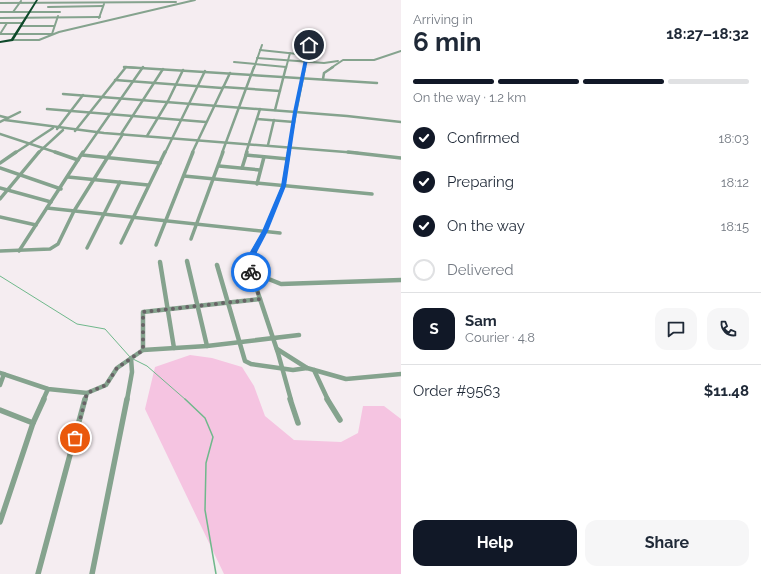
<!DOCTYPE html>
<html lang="en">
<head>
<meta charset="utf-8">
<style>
	:root { --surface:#fff; --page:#f6f6f7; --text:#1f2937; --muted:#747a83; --line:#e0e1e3; --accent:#111827 }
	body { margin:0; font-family:Raleway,sans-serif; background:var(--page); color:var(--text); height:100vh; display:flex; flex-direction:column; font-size:15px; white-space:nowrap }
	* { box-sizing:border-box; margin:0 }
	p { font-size:13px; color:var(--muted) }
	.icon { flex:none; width:22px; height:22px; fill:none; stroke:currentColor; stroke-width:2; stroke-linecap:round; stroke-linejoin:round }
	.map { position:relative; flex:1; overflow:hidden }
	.panel { display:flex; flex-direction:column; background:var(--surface); width:360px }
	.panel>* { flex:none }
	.pin { position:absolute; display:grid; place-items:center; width:34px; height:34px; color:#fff; margin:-17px; border:2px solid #fff; border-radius:50%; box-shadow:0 1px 4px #0007 }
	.courier { position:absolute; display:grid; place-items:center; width:40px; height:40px; margin:-20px; border:3px solid #1a73e8; border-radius:50%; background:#fff; color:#222; box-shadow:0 1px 5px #0007 }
	.headline em { font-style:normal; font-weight:700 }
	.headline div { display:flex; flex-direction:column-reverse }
	.headline { display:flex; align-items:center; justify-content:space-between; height:68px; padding:0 12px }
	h1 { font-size:26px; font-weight:700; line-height:30px }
	.bar { display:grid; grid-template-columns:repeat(4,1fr); gap:6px 4px; align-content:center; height:48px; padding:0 12px }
	.bar i { height:5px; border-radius:3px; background:var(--line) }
	.bar .active { background:var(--accent) }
	.bar p { grid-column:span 4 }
	.line { display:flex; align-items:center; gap:10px; padding:0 12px; border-top:1px solid var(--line) }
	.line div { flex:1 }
	.round { display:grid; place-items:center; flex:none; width:42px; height:42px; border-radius:12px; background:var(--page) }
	ol { padding:0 12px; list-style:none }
	li { display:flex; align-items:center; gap:12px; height:44px }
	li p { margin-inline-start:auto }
	li .icon { padding:4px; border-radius:50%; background:var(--accent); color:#fff; stroke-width:4 }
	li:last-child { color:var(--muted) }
	li i { width:22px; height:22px; border:2px solid var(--line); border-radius:50% }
	.action { display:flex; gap:8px; margin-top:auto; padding:8px 12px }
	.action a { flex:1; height:46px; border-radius:12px; background:var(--accent); color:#fff; font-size:16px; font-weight:700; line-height:46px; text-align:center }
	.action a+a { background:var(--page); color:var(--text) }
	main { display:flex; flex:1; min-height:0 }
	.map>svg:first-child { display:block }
</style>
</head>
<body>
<main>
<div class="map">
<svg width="401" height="574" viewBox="0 0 401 574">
	<rect width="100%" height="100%" fill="#f5edf1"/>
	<polygon fill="#f5c4e1" points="190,355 212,358 242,367 254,386 265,416 294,440 341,442 358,433 363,406 384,406 401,419 401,574 224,574 145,409 155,367"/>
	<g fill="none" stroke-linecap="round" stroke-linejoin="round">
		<g stroke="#6fb88b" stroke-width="1">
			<polyline points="0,276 77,324 105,329 130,357"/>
			<polyline points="133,359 147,366 186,400"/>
		</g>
		<polyline stroke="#6fb88b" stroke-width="1.5" points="185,399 205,418 213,437 206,463 205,510 216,574"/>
		<g stroke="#85a38e" stroke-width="2">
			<polyline points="0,3 176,2"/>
			<polyline points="48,7 103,6"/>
			<polyline points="0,12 60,12"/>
			<polyline points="13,12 21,1"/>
			<polyline points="0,18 100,17"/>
			<polyline points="99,18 104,4"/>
			<polyline points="0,23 23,23"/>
			<polyline points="21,26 54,26"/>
			<polyline points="0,34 52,34"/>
			<polyline points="0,34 7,23"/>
			<polyline points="52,34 58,16"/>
			<polyline points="12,40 39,40 59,32 195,0"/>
			<polyline points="260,50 307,55"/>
			<polyline points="257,58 324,63 338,61"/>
			<polyline points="234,62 286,67"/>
			<polyline points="124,67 138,68"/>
			<polyline points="254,68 262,45"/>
			<polyline points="286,68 290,53"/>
			<polyline points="304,68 311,36"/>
			<polyline points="331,68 343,60 374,60 401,51"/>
		</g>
		<g stroke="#85a38e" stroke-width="2.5">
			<polyline points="124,67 377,83"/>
			<polyline points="323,79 324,73 333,67"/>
			<polyline points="115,80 222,88"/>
			<polyline points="223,87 280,91"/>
			<polyline points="63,94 347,116 401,122"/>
			<polyline points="47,109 206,122"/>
			<polyline points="275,110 286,67"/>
			<polyline points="0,116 8,118"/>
			<polyline points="257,119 294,122"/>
			<polyline points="5,120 104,133 358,153"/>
			<polyline points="0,122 20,112"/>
			<polyline points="57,129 83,95"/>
			<polyline points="75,131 126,67"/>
			<polyline points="0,134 58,153"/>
			<polyline points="121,134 163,69"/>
			<polyline points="147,136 168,101 183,70"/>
			<polyline points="268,145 274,120"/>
			<polyline points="15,153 53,128"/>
			<polyline points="38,153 63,130"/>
			<polyline points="83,153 143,67"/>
			<polyline points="111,153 123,134"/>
			<polyline points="165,153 205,71"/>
			<polyline points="192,153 230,73"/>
			<polyline points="222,153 254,67"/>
			<polyline points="246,153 260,109"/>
			<polyline points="288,153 305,67"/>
		</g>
		<g stroke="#85a38e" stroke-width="3.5">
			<polyline points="55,152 78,160"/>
			<polyline points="348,152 401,158"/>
			<polyline points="82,155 160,163"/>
			<polyline points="246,155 288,159"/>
			<polyline points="0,163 16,152"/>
			<polyline points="219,166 260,170"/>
			<polyline points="0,168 61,189"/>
			<polyline points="242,168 247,152"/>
			<polyline points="184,176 372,194"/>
			<polyline points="68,177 148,185"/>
			<polyline points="257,184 264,157"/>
			<polyline points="0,188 51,202"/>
			<polyline points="0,199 39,152"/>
			<polyline points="47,208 280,233"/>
			<polyline points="0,217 36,225"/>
			<polyline points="191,239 223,152"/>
			<polyline points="121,243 165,152"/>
			<polyline points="156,245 193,152"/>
			<polyline points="87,248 120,182"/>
			<polyline points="0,251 50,249 58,244 74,211 111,152"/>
			<polyline points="19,251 83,152"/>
			<polyline points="252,262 253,251 265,231 283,187 289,152"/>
		</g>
		<g stroke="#85a38e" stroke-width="4.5">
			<polyline points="187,261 207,346"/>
			<polyline points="252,261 251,272 281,284 401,280"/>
			<polyline points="160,262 174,348"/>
			<polyline points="217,265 245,361 251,364 293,370 307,368 346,379 401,374"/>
			<polyline points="251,272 278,353 291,400"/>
			<polyline points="277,349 307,368"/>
			<polyline points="143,350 143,312 260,299"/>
			<polyline points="314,370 328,400"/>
			<polyline points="0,373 48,389 87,393"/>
			<polyline points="0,385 4,374"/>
			<polyline points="43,400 48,389"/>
			<polyline points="85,400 87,393 106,385 117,368 143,350 207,346 299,335"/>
			<polyline points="127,400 132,372 131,358"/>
		</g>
		<g stroke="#85a38e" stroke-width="5.5">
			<polyline points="290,399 298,423"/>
			<polyline points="327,399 340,420"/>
			<polyline points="0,410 33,423"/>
			<polyline points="0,522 33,423 44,399"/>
			<polyline points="38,574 85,399"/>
			<polyline points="92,574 127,399"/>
		</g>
		<polygon fill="#0e492a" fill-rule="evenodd" points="36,0 38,0 13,41 0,43 0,41 11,39"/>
	</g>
	<polygon fill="#1a73e8" points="309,44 311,45 297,112 286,186 268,231 257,252 254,272 251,274 248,272 250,252 262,231 281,186 293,112 307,45"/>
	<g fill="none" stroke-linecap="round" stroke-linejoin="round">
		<polyline stroke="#686366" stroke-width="4" stroke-dasharray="0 7.2" points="75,438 87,393 106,385 117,368 143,350 143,312 260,299 251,272"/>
	</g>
</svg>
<div class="pin" style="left:75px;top:438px;background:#ea580c"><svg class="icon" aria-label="bag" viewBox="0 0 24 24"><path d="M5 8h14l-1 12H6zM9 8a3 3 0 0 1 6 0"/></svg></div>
<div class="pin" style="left:309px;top:45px;background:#1f2937"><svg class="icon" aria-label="home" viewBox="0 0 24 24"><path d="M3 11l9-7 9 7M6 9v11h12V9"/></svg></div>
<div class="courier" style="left:251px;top:272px"><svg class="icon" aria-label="bike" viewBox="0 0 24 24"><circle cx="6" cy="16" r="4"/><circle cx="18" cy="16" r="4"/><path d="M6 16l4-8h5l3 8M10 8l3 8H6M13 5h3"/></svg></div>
</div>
<section class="panel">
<div class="headline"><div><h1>6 min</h1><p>Arriving in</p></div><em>18:27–18:32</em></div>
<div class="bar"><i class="active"></i><i class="active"></i><i class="active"></i><i></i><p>On the way · 1.2 km</p></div>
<ol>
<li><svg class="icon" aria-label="check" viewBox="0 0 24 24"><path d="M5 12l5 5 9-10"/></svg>Confirmed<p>18:03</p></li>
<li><svg class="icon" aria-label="check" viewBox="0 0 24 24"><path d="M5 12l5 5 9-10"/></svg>Preparing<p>18:12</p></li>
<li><svg class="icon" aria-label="check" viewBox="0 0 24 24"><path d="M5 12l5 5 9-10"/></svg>On the way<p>18:15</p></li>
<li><i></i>Delivered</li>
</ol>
<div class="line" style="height:72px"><b class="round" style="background:var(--accent);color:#fff">S</b><div><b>Sam</b><p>Courier · 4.8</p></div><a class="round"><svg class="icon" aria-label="chat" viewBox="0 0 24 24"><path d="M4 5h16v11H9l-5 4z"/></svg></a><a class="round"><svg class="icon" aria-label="phone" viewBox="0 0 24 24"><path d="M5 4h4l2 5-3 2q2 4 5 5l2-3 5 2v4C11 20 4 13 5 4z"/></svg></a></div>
<div class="line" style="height:52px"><div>Order #9563</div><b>$11.48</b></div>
<div class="action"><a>Help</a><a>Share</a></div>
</section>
</main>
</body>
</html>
